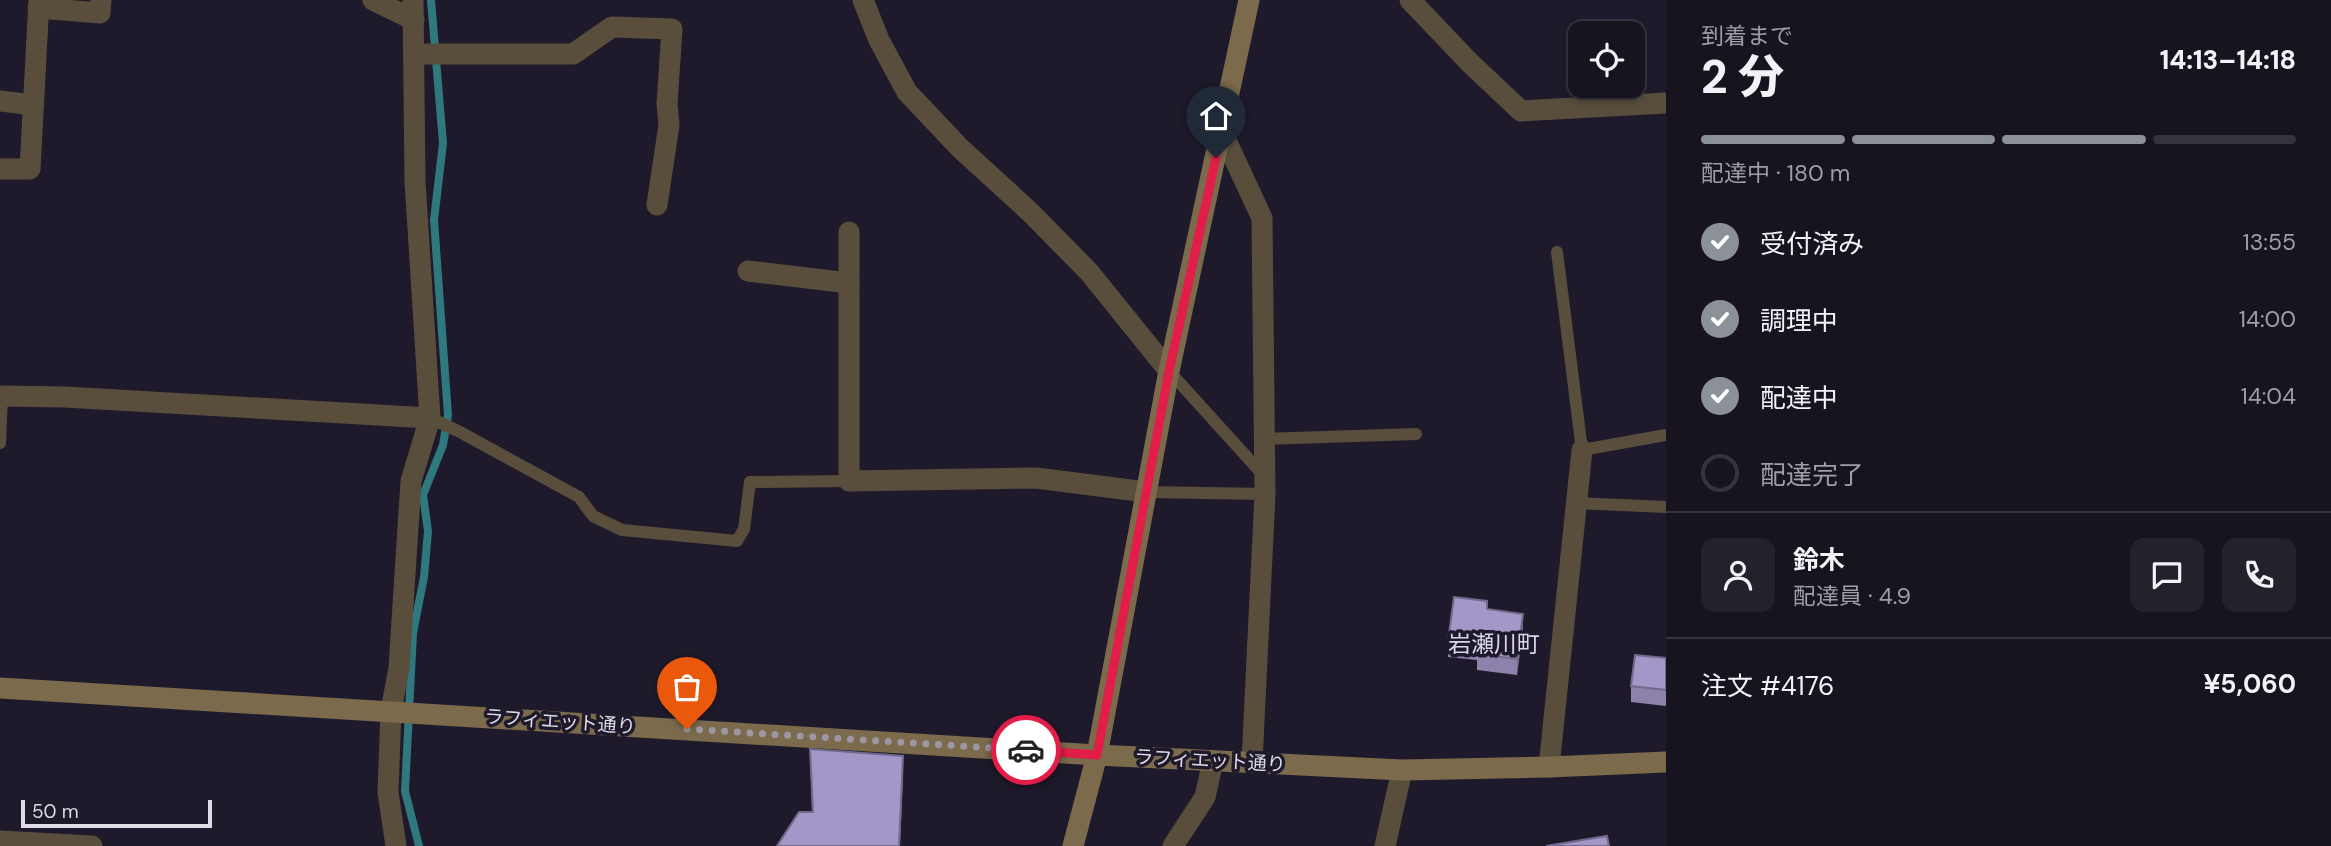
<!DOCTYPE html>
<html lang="ja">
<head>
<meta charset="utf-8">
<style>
	:root { --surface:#171420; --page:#24212d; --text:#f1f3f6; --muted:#9e9ea5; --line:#36333e; --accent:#8c9099 }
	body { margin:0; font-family:"DM Sans","Noto Sans JP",sans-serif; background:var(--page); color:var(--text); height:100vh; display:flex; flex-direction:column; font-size:26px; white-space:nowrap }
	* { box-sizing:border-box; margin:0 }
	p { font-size:23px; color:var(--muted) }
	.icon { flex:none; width:38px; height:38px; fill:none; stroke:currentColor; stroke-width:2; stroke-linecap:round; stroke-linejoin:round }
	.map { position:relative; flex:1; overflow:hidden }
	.side { display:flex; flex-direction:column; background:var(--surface); width:665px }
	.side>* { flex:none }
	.fabs { position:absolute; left:1568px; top:21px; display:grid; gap:14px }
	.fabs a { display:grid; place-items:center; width:77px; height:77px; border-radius:14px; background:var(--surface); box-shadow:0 4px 10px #0003,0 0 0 2px var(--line); font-size:35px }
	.scale { position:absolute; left:21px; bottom:18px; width:191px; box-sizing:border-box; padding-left:7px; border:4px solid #dedbe7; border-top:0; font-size:19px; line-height:24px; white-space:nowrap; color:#dedbe7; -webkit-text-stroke:5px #1f1a2b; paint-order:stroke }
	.pin { position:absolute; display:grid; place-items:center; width:60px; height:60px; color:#fff; margin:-72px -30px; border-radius:50% 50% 50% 0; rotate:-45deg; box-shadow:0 0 7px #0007 }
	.pin .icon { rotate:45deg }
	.courier { position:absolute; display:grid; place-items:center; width:70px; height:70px; margin:-35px; border:5px solid #e11d48; border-radius:50%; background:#fff; color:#222; box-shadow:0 2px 9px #0007 }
	.overview em { font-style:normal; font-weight:800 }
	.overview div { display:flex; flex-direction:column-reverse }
	.overview { display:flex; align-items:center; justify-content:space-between; height:119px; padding:0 35px }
	h1 { font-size:46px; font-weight:800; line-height:52px }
	.bar { display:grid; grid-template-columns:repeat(4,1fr); gap:10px 7px; align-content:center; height:84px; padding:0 35px }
	.bar i { height:9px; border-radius:5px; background:var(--line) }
	.bar .selected { background:var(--accent) }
	.bar p { grid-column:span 4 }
	.line { display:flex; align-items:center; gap:18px; padding:0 35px; border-top:2px solid var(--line) }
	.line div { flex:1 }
	.round { display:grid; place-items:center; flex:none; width:74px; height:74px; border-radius:14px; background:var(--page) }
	ol { padding:0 35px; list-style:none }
	li { display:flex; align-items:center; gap:21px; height:77px }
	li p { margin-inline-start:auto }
	li .icon { padding:7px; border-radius:50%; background:var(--accent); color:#fff; stroke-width:4 }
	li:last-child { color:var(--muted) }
	li i { width:38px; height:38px; border:4px solid var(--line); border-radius:50% }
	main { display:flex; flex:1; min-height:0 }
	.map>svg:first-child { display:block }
</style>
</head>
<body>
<main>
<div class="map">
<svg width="1666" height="846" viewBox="0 0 1666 846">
	<rect width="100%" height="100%" fill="#1f1a2b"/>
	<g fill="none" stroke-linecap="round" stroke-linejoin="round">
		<polyline stroke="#2f787e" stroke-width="8" points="419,846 405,791 413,633 424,577 428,531 423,495 443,445 448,415 434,220 443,143 431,0"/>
		<g stroke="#594e3c" stroke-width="12">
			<polyline points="1557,252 1582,450 1666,435"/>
			<polyline points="1169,371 1265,477"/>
			<polyline points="430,418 460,432 579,497 593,516 622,530 737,541 744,529 750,482 849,481"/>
			<polyline points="1264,439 1416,434"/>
			<polyline points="0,443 2,396"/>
			<polyline points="1146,492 1265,494"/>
			<polyline points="1576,503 1666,507"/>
		</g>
		<g stroke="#594e3c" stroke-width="21">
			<polyline points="373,0 414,20"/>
			<polyline points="863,0 879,40 907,92 960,148 1031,213 1089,272 1169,371"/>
			<polyline points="1410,0 1469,62 1521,111 1666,103"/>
			<polyline points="38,8 100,13 101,0"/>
			<polyline points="414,54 573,54 612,27 672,29 667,104 669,125 657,205"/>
			<polyline points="0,101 33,105"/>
			<polyline points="1222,132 1262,218 1265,494 1252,762"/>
			<polyline points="0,169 30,169 39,0"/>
			<polyline points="849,232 849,481 1036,478 1146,492"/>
			<polyline points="748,271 849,283"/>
			<polyline points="0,396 65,397 430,418"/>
			<polyline points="1549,767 1582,450"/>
			<polyline points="0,841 92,846"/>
			<polyline points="396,846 388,792 391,711 399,668 411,481 430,418 415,181 413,0"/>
			<polyline points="1173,846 1205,797 1213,761"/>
			<polyline points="1385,846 1402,770"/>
		</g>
		<g stroke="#7b6a4c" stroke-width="21">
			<polyline points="0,688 1097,755 1402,770 1549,767 1666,762"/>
			<polyline points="1073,846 1097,755 1169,371 1249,0"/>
		</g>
	</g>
	<g fill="#8c82ac">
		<polygon points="1487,609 1523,629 1517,675 1477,670 1477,660 1448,657 1448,641"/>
		<polygon points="1666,658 1666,706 1631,702 1631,686"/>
		<polygon points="810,749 903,776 900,846 777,846 812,812"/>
	</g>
	<g fill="#726a8c">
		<polygon points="1523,614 1523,629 1517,675 1517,659"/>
		<polygon points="903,756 903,776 899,846"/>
	</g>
	<g fill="#a397c8" stroke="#726a8c" stroke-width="2">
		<polygon points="1454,597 1487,601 1487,609 1523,614 1517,659 1477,654 1478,644 1448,641"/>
		<polygon points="1635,655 1666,658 1666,690 1631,686"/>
		<polygon points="810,749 903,756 899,846 777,846 799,812 813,812"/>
		<polygon points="1607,836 1609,846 1546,846"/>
	</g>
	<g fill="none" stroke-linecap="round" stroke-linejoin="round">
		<polyline stroke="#9b97a5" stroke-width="7" stroke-dasharray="0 12.6" points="687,729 1026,750"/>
		<polyline stroke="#e11d48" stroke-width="9" points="1026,750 1097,755 1169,371 1216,158"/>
	</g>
	<g text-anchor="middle" stroke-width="7" stroke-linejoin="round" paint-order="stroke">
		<g font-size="19" fill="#dedbe7" stroke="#1f1a2b">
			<text transform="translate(560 721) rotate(4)" y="7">ラフィエット通り</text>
			<text transform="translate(1210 760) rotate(3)" y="7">ラフィエット通り</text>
		</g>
		<g font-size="23" fill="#d9d3eb" stroke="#1f1a2b">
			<text x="1494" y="652">岩瀬川町</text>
		</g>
	</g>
</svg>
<div class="fabs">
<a><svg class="icon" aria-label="locate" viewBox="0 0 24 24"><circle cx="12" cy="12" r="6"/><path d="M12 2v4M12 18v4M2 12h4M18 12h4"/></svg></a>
</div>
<div class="scale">50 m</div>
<div class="pin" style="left:687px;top:729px;background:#ea580c"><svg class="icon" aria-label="bag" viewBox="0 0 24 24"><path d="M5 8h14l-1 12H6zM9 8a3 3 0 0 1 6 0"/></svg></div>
<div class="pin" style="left:1216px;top:158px;background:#1f2937"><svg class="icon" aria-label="home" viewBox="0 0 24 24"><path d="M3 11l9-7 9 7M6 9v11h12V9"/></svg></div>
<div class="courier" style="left:1026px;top:750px"><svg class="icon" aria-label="car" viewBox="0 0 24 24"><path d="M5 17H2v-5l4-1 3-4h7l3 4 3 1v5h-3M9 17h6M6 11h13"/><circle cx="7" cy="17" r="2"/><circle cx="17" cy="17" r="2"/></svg></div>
</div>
<section class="side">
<div class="overview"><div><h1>2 分</h1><p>到着まで</p></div><em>14:13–14:18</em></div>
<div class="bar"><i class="selected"></i><i class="selected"></i><i class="selected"></i><i></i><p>配達中 · 180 m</p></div>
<ol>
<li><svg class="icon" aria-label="check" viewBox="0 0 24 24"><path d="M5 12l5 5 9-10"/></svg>受付済み<p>13:55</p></li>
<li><svg class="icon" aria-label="check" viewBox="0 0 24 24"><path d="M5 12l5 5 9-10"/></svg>調理中<p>14:00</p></li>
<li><svg class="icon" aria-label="check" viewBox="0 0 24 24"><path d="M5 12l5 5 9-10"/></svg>配達中<p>14:04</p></li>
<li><i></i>配達完了</li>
</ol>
<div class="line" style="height:126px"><a class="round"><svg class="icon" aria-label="person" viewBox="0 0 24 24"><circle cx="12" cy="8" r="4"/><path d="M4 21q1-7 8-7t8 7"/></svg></a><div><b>鈴木</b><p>配達員 · 4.9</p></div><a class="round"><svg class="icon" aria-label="chat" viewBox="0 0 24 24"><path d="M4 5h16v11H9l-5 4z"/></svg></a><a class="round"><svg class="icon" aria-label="phone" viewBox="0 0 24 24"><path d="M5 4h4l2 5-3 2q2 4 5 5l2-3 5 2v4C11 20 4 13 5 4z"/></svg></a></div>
<div class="line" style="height:91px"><div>注文 #4176</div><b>¥5,060</b></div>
</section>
</main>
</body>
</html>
